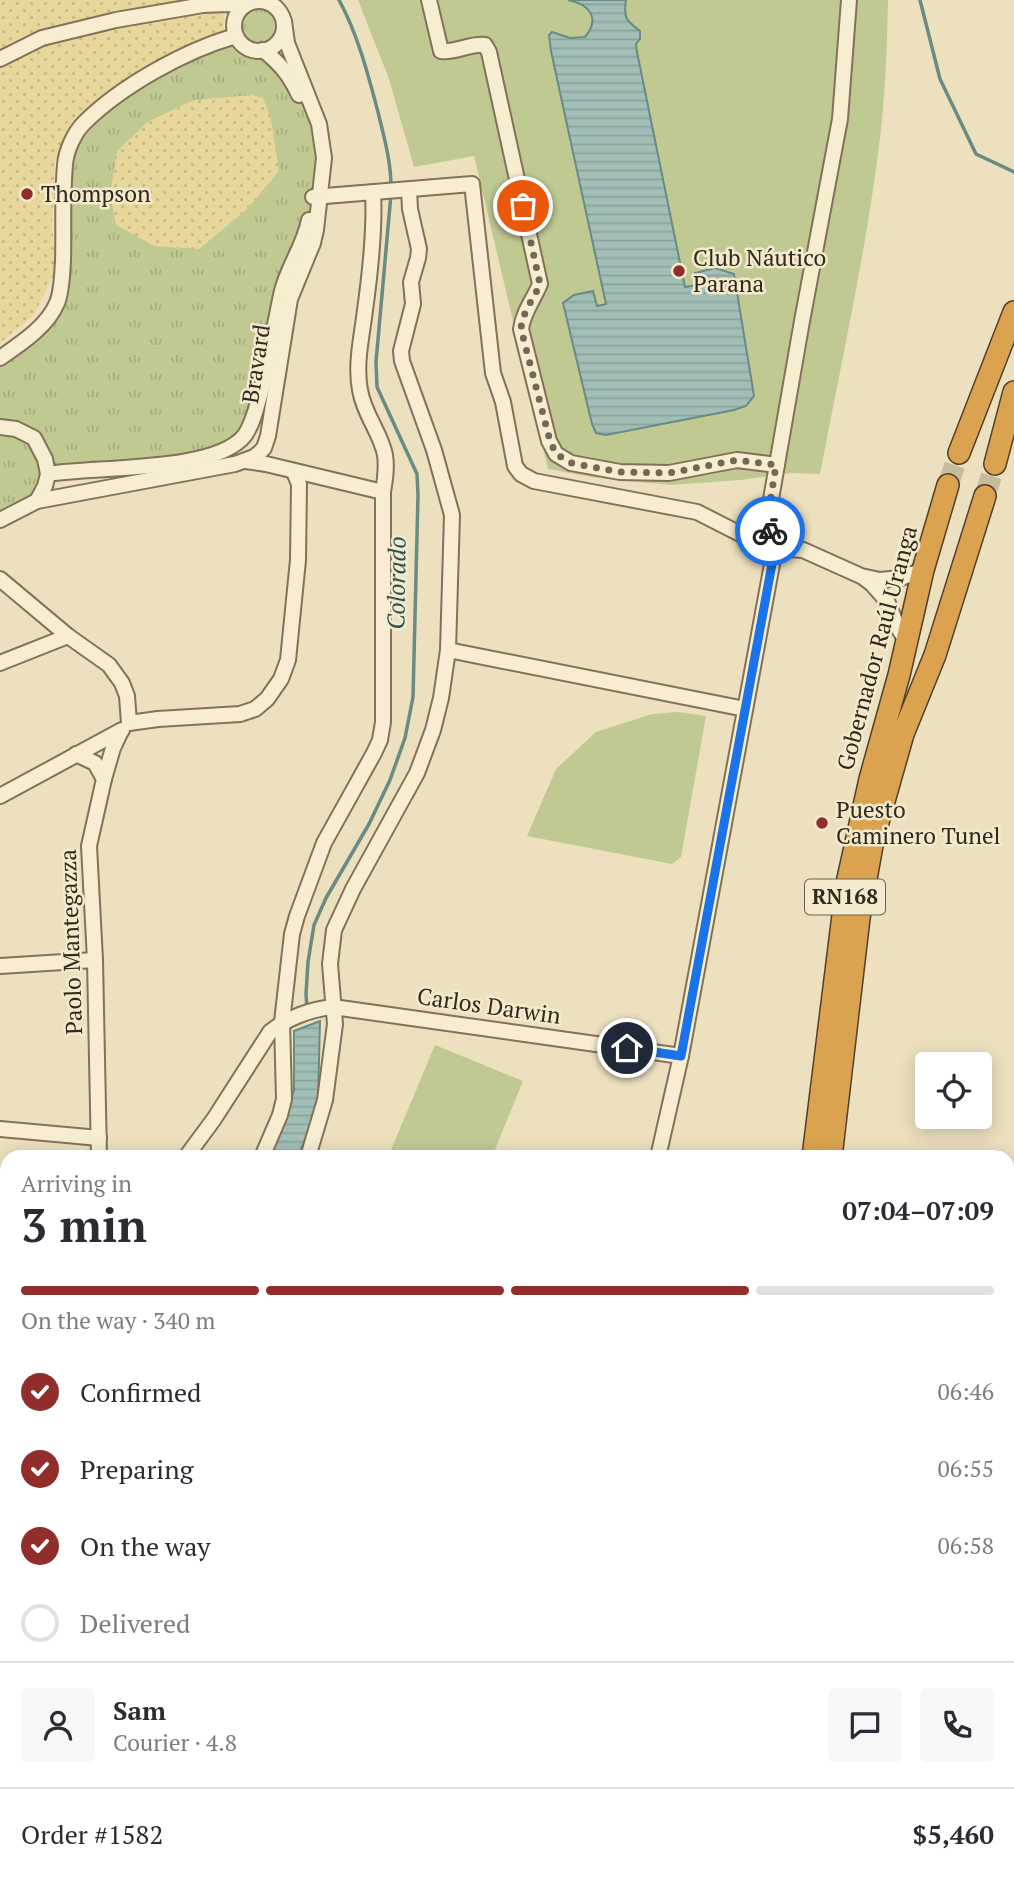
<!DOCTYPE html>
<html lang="en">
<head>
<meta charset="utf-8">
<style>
	:root { --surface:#fff; --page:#f7f7f7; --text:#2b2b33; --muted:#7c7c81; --line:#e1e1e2; --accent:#912d2a }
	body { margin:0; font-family:"PT Serif",serif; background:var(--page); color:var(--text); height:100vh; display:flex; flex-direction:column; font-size:26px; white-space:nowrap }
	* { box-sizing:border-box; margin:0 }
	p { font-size:23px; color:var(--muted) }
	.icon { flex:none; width:38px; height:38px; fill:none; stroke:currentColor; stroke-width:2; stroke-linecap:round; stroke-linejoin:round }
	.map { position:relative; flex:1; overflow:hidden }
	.drawer { position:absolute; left:0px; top:1150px; width:1015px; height:744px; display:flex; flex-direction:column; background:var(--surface); border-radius:21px 21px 0 0; box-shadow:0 4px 18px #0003 }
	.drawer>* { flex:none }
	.buttons { position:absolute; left:915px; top:1052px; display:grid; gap:14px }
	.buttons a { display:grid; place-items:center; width:77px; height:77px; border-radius:7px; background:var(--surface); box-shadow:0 4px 18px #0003; font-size:35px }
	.pin { position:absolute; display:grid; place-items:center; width:60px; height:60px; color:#fff; margin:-30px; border:4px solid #fff; border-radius:50%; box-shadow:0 2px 7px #0007 }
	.courier { position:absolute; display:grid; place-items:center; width:70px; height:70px; margin:-35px; border:5px solid #1a73e8; border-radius:50%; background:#fff; color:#222; box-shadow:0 2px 9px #0007 }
	.summary em { font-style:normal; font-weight:800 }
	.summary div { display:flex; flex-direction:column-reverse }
	.summary { display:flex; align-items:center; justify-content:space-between; height:119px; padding:0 21px }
	h1 { font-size:46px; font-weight:800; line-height:52px }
	.bar { display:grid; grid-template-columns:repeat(4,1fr); gap:10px 7px; align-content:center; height:84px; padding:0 21px }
	.bar i { height:9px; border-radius:5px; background:var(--line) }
	.bar .current { background:var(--accent) }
	.bar p { grid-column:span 4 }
	.line { display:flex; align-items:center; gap:18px; padding:0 21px; border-top:2px solid var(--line) }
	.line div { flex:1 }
	.round { display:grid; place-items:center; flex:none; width:74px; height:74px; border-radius:7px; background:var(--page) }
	ol { padding:0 21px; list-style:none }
	li { display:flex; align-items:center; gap:21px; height:77px }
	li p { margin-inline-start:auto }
	li .icon { padding:7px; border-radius:50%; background:var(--accent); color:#fff; stroke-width:4 }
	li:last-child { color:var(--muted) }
	li i { width:38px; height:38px; border:4px solid var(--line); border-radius:50% }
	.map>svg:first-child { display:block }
</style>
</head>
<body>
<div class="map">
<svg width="1014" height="1893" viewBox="0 0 1014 1893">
	<defs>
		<pattern id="grass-tufts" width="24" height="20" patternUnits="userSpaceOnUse" patternTransform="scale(1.75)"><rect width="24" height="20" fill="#c1c993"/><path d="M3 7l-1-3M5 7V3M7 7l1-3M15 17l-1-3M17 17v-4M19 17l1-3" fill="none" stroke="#a6ad7e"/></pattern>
		<pattern id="sand-dots" width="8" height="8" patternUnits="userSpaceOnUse" patternTransform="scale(1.75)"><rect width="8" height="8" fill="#e8d79b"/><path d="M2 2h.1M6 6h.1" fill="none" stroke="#c7b985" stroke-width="1.8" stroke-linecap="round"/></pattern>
		<pattern id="water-rules" width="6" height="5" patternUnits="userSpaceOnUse" patternTransform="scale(1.75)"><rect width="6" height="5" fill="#a1beb7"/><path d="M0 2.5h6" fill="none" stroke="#8ba39d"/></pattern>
	</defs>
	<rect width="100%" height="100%" fill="#ece0be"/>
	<path fill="url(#grass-tufts)" d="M253,1C257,1 262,1 265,2C291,9 288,41 264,50C273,59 284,67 291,78C295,83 298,91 301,97C322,143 316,178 307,226L253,419L227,449L68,471L45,486L0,520V358L57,303L71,143L117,95L234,32C233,16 239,7 253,1Z"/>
	<g fill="url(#sand-dots)">
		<polygon points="0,0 221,0 225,22 222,35 146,71 81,116 55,161 52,227 57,268 34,315 0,343"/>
		<polygon points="252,95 263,98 271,119 279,171 247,209 199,249 154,246 116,225 110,194 117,151 149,121 194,100"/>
	</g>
	<g fill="#c1c993">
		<path d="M358,0H888C887,51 885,103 878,154C864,262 840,368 820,474L791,473L740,480L671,485L597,478L548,469L474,156L414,167L389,79Z"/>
		<polygon points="678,712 706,716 681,857 672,864 527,836 556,769 596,732 652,714"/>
		<polygon points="435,1045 523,1081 492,1157 388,1157"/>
		<polygon points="1008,1381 1014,1382 1014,1574 1008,1573"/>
		<polygon points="0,1420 7,1421 7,1747 0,1786"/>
		<polygon points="1008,1609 1014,1610 1014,1893 855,1893 852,1887 1008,1886"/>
	</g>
	<g fill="url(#water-rules)" stroke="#698b84" stroke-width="2">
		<path d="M568,0H626C623,19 627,21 640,31V39L636,44L637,52L685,287L697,285L695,273L715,268L734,274L754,396L746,406L734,410L606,435L596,433L592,424L563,303L574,295L593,291L597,306L606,304L551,51L549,35L552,32L570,38L585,37C601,18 589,4 568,0Z"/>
		<polygon points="320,1021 318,1100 311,1125 298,1157 268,1157 288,1111 294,1090 294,1031"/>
	</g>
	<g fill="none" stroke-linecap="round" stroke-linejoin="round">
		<g stroke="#698b84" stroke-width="3.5">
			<path d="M339,0C358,35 368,74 378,112C384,137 391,161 391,187"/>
			<polyline points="920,0 940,79 976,154 1014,172"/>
			<polyline points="307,1009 306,994 308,962 314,925 326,898 369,824 390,780 405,738 413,697 418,495 417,474 377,387 376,362 391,194"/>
			<polyline points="590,1886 590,1893"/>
			<polyline points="907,1886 914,1893"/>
		</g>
		<g stroke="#c7bb9e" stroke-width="21" stroke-dasharray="21 10" stroke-linecap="butt">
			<polyline points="948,485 959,453"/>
			<polyline points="985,496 995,464"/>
		</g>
		<defs>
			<g id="minor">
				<path d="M429,0L441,51C456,53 470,43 485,45L489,52L540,284C534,299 523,312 521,329L549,441L556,454L571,463L620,472L669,473L737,460L777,465"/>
				<circle cx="259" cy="26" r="25"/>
				<path d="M263,50C280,63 290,76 299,95"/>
				<polyline points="0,59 42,38 116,20 203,5 227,4 245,5"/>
				<polyline points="313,197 472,184 493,373 503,402 515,466 521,474 534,481 697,512 758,543 775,548 803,550 861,576 880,580 901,578 923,570"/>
				<path d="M0,358C20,344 47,327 57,303C62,291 62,275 63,261C64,229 62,197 65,165C66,151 74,133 84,123C121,86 186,50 236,36"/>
				<polyline points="0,427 16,429 34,438 45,459 48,474 45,486 37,501"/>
				<polyline points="246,461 266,464 383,492"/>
				<path d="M48,474C95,466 216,473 245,435C253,423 256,409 260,395C268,362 274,329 281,295C286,269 304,247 309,220"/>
				<polyline points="0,520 37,501 235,464 254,457 259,453 264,448 268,436 290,299 313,243 316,230 324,158 319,124 287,43 284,21"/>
				<polyline points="864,578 872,584 887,601 898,628 907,642"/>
				<polyline points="0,579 68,636 109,665 122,683 127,696 129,723"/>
				<polyline points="448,650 745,709"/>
				<polyline points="0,663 68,636"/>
				<polyline points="129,723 158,719 240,714 255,709 267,699 281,679 288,660 298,560 299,484 294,472"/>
				<polyline points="76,754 95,763 104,779"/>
				<polyline points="0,796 122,730"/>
				<polyline points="0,966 95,960"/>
				<polyline points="0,1129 99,1138"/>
				<polyline points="99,1157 95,960 89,846 104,779 113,748 121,731"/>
				<path d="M186,1157L214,1119L270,1032C287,1018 311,1009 333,1007L681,1056"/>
				<path d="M262,1157L280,1115L284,1099L282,1022L292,934L297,916L324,843L374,753L380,740L383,722V492C385,480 387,468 385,455C381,433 364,415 360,390C355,364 362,336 365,310C370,274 375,228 373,192"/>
				<polyline points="308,1157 325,1100 335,1024 330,964 334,930 353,889 417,773 433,730 441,698 448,650 452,515 434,450 402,361 401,351 413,304 411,282 418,258 419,249 410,209 409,190"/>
				<polyline points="658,1157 681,1056 775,548 767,522 802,321 840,119 849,0"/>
				<polyline points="0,1321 7,1316"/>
				<polyline points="0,1404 7,1405"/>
				<polyline points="1008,1586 1014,1588"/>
				<polyline points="0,1819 7,1820"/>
			</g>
			<g id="major">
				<polyline points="0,1880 7,1882"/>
				<polyline points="39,1886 74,1893"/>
			</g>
			<g id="highway">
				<polyline points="959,453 1014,312"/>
				<polyline points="995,464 1014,392"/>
				<polyline points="813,1157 847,883 870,779 899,675 923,570 948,485"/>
				<polyline points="831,1157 859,918 873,840 903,734 935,655 985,496"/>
				<polyline points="813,1886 815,1893"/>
				<polyline points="705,1893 710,1886"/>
				<polyline points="759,1893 760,1886"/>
				<polyline points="777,1893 778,1886"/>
			</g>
		</defs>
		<use href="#minor" stroke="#847158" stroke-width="18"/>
		<use href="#major" stroke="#513f2c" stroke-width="21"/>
		<use href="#highway" stroke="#513f2c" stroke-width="24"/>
		<use href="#minor" stroke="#f7edd1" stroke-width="14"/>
		<use href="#major" stroke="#efd796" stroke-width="18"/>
		<use href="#highway" stroke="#dba350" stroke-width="21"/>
	</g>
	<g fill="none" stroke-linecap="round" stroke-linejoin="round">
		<path stroke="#746855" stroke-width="7" stroke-dasharray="0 12.6" d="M523,206L540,284C534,299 522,312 521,329L550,441L556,454L571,463L620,472L669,473L737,460L776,465L767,522L770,531"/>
		<polyline stroke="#1a73e8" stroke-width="9" points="627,1048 681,1056 775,548 770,531"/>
	</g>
	<g fill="#912d2a" stroke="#f4eacd" stroke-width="2.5">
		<circle cx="27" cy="194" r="7"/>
		<circle cx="679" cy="271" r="7"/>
		<circle cx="822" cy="823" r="7"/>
	</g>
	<g text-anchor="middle" stroke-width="5" stroke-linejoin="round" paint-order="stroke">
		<rect fill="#f4eacd" stroke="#6d6251" stroke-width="2" x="805" y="879.5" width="80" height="35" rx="5"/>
		<g font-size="21" font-weight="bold" fill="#33281c">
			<text x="845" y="904">RN168</text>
		</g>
		<g font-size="23" fill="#33281c" stroke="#f4eacd" text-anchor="start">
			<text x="41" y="202">Thompson</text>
			<text x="693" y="266">Club Náutico<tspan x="693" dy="26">Parana</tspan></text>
			<text x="836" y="818">Puesto<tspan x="836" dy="26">Caminero Tunel</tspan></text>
		</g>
		<g font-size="23" fill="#33281c" stroke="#f4eacd">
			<text transform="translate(256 364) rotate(-81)" y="8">Bravard</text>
			<text transform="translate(877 648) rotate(-75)" y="8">Gobernador Raúl Uranga</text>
			<text transform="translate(71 942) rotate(-92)" y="8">Paolo Mantegazza</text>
			<text transform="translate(489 1006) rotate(8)" y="8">Carlos Darwin</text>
		</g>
		<g font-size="24" font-style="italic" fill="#2b5352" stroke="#f4eacd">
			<text transform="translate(397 583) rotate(-89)" y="8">Colorado</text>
		</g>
	</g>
</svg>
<div class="buttons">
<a><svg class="icon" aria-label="locate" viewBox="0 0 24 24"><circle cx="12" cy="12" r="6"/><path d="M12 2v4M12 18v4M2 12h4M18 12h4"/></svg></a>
</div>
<div class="pin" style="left:523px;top:206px;background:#ea580c"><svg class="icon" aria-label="bag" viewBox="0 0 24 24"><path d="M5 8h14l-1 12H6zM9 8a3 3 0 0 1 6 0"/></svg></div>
<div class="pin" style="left:627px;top:1048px;background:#1f2937"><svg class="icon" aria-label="home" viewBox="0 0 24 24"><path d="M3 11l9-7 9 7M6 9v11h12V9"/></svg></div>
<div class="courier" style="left:770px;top:531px"><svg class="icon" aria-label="bike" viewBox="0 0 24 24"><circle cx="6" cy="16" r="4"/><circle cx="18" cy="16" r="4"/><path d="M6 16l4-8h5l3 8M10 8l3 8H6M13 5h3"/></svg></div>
<section class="drawer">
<div class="summary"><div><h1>3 min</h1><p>Arriving in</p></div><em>07:04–07:09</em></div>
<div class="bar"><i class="current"></i><i class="current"></i><i class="current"></i><i></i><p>On the way · 340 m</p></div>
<ol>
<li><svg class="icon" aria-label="check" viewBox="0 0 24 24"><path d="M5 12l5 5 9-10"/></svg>Confirmed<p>06:46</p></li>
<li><svg class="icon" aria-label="check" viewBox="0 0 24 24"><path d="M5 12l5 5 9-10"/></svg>Preparing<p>06:55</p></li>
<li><svg class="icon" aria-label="check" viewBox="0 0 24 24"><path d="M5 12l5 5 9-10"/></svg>On the way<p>06:58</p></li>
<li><i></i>Delivered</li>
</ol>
<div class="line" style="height:126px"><a class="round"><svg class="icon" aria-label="person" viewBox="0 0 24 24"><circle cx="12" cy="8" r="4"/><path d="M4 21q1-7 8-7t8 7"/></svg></a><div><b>Sam</b><p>Courier · 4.8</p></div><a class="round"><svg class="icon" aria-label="chat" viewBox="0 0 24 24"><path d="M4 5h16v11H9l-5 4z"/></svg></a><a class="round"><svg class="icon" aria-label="phone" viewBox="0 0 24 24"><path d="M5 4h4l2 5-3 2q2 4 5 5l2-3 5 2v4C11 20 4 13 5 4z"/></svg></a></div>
<div class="line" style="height:91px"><div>Order #1582</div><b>$5,460</b></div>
</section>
</div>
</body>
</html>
